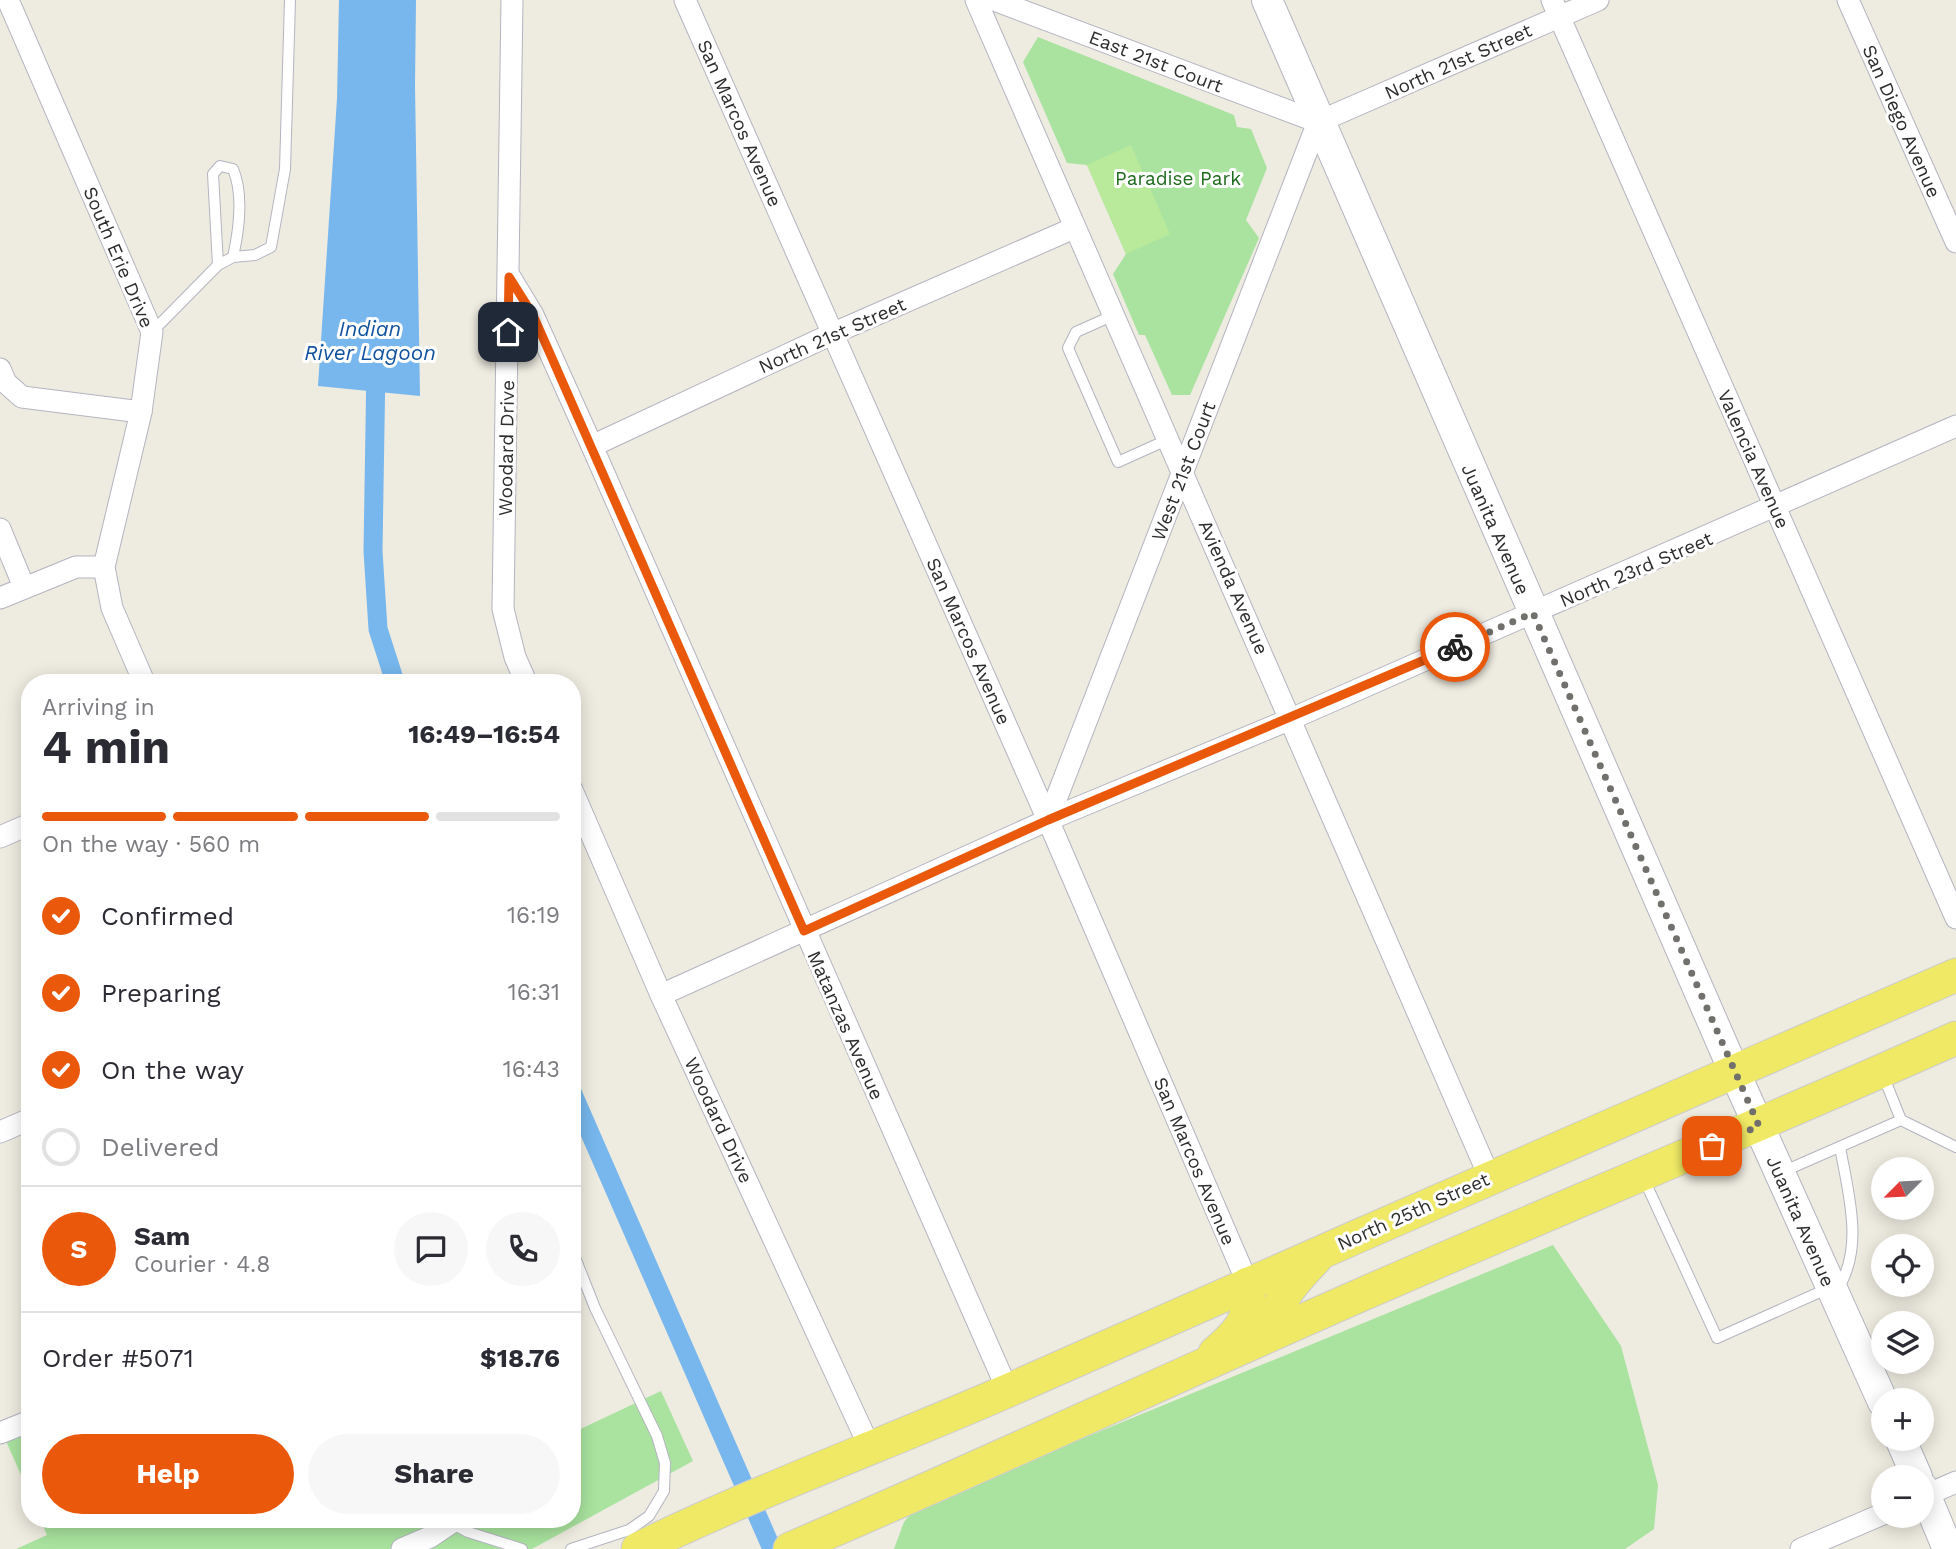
<!DOCTYPE html>
<html lang="en">
<head>
<meta charset="utf-8">
<style>
	:root { --surface:#fff; --page:#f7f7f7; --text:#2b2b33; --muted:#7c7c81; --line:#e1e1e2; --accent:#ea580c }
	body { margin:0; font-family:"Work Sans",sans-serif; background:var(--page); color:var(--text); height:100vh; display:flex; flex-direction:column; font-size:26px; white-space:nowrap }
	* { box-sizing:border-box; margin:0 }
	p { font-size:23px; color:var(--muted) }
	.icon { flex:none; width:38px; height:38px; fill:none; stroke:currentColor; stroke-width:2; stroke-linecap:round; stroke-linejoin:round }
	.map { position:relative; flex:1; overflow:hidden }
	.sheet { position:absolute; left:21px; top:674px; width:560px; height:854px; display:flex; flex-direction:column; background:var(--surface); border-radius:28px; box-shadow:0 4px 18px #0003 }
	.sheet>* { flex:none }
	.needle { width:46px; rotate:246deg }
	.fabs { position:absolute; left:1871px; top:1157px; display:grid; gap:14px }
	.fabs a { display:grid; place-items:center; width:63px; height:63px; border-radius:50%; background:var(--surface); box-shadow:0 4px 18px #0003; font-size:35px }
	.pin { position:absolute; display:grid; place-items:center; width:60px; height:60px; color:#fff; margin:-30px; border-radius:14px; box-shadow:0 4px 10px #0006 }
	.courier { position:absolute; display:grid; place-items:center; width:70px; height:70px; margin:-35px; border:5px solid #ea580c; border-radius:50%; background:#fff; color:#222; box-shadow:0 2px 9px #0007 }
	.summary em { font-style:normal; font-weight:700 }
	.summary div { display:flex; flex-direction:column-reverse }
	.summary { display:flex; align-items:center; justify-content:space-between; height:119px; padding:0 21px }
	h1 { font-size:46px; font-weight:700; line-height:52px }
	.bar { display:grid; grid-template-columns:repeat(4,1fr); gap:10px 7px; align-content:center; height:84px; padding:0 21px }
	.bar i { height:9px; border-radius:5px; background:var(--line) }
	.bar .on { background:var(--accent) }
	.bar p { grid-column:span 4 }
	.line { display:flex; align-items:center; gap:18px; padding:0 21px; border-top:2px solid var(--line) }
	.line div { flex:1 }
	.round { display:grid; place-items:center; flex:none; width:74px; height:74px; border-radius:37px; background:var(--page) }
	ol { padding:0 21px; list-style:none }
	li { display:flex; align-items:center; gap:21px; height:77px }
	li p { margin-inline-start:auto }
	li .icon { padding:7px; border-radius:50%; background:var(--accent); color:#fff; stroke-width:4 }
	li:last-child { color:var(--muted) }
	li i { width:38px; height:38px; border:4px solid var(--line); border-radius:50% }
	.primary-button { display:flex; gap:14px; margin-top:auto; padding:14px 21px }
	.primary-button a { flex:1; height:80px; border-radius:42px; background:var(--accent); color:#fff; font-size:28px; font-weight:700; line-height:80px; text-align:center }
	.primary-button a+a { background:var(--page); color:var(--text) }
	.map>svg:first-child { display:block }
</style>
</head>
<body>
<div class="map">
<svg width="1956" height="1549" viewBox="0 0 1956 1549">
	<rect width="100%" height="100%" fill="#eeebe0"/>
	<g fill="#a9e39f">
		<polygon points="1038,37 1234,115 1237,127 1251,129 1267,168 1246,220 1259,238 1190,395 1172,395 1145,335 1139,335 1113,274 1126,254 1087,165 1067,163 1023,62"/>
		<polygon points="1553,1245 1621,1346 1658,1485 1654,1529 1625,1549 894,1549 904,1522 916,1507"/>
		<polygon points="661,1391 693,1461 532,1549 16,1549 47,1535 40,1519 572,1519 572,1433"/>
		<polygon points="30,1415 30,1495 1,1430"/>
	</g>
	<polygon fill="#b9ea9b" points="1131,145 1170,234 1126,254 1087,165"/>
	<polygon fill="#77b7ed" points="339,0 416,0 415,86 420,396 318,386 337,99"/>
	<g fill="none" stroke-linecap="round" stroke-linejoin="round">
		<g stroke="#77b7ed" stroke-width="19">
			<polyline points="376,364 373,551 378,629 395,682"/>
			<polyline points="572,1092 772,1549"/>
		</g>
		<defs>
			<g id="lane">
				<polyline points="233,257 255,255 271,247 285,169 290,0"/>
				<polyline points="1114,315 1076,332 1068,348 1118,462 1169,439"/>
				<path d="M152,332L218,265L233,257C239,230 244,195 233,169L220,166L213,174L218,265"/>
				<polyline points="1883,1075 1901,1120 1956,1147"/>
				<polyline points="1782,1172 1901,1120"/>
				<polyline points="1643,1177 1717,1338 1829,1288"/>
				<path d="M1837,1290C1865,1248 1848,1193 1840,1147"/>
				<polyline points="451,1523 468,1532 522,1549"/>
				<polyline points="571,1549 629,1530 649,1516 664,1491 665,1463 657,1436 595,1308 572,1250"/>
			</g>
			<g id="street">
				<polyline points="8,0 152,332 141,412 104,567 112,608 144,682"/>
				<polyline points="512,0 503,609 515,657 526,682"/>
				<polyline points="685,0 1048,820 1248,1284"/>
				<polyline points="976,0 1489,1176"/>
				<polyline points="994,0 1318,122"/>
				<polyline points="1552,0 1956,918"/>
				<polyline points="1848,0 1956,242"/>
				<polyline points="1318,122 1598,0"/>
				<polyline points="510,277 533,315 592,446 1008,1391"/>
				<polyline points="0,369 6,383 22,397 141,412"/>
				<polyline points="592,446 834,333 1074,228"/>
				<polyline points="0,529 24,587"/>
				<polyline points="0,598 76,567 104,567"/>
				<polyline points="572,790 661,995 870,1448"/>
				<polyline points="1048,820 1318,122"/>
				<polyline points="0,837 30,824"/>
				<polyline points="661,995 1048,820 1291,719 1956,426"/>
				<polyline points="0,1132 30,1119"/>
				<polyline points="0,1433 30,1421"/>
				<polyline points="1922,1497 1956,1482"/>
				<polyline points="402,1549 430,1537 457,1519"/>
				<polyline points="1801,1549 1883,1514"/>
			</g>
			<g id="secondary">
				<polyline points="1267,0 1734,1071 1883,1402"/>
				<polyline points="1900,1438 1917,1477"/>
				<polyline points="1922,1487 1948,1549"/>
			</g>
			<g id="primary">
				<path d="M1279,1331C1270,1302 1298,1278 1316,1258"/>
				<path d="M1215,1353C1241,1331 1252,1318 1248,1284"/>
				<path d="M638,1549C761,1489 891,1442 1016,1387C1329,1249 1642,1110 1956,975"/>
				<path d="M790,1549C982,1467 1171,1378 1363,1294C1560,1208 1759,1126 1956,1038"/>
			</g>
		</defs>
		<use href="#lane" stroke="#b4b4c0" stroke-width="12"/>
		<use href="#street" stroke="#b4b4c0" stroke-width="23"/>
		<use href="#secondary" stroke="#b4b4c0" stroke-width="32"/>
		<use href="#primary" stroke="#cdcdcd" stroke-width="35"/>
		<use href="#lane" stroke="#fff" stroke-width="10"/>
		<use href="#street" stroke="#fff" stroke-width="21"/>
		<use href="#secondary" stroke="#fff" stroke-width="30"/>
		<use href="#primary" stroke="#efe965" stroke-width="33"/>
	</g>
	<g fill="none" stroke-linecap="round" stroke-linejoin="round">
		<polyline stroke="#71706c" stroke-width="7" stroke-dasharray="0 12.6" points="1455,647 1533,613 1759,1126 1712,1146"/>
		<polyline stroke="#ea580c" stroke-width="9" points="508,332 509,277 533,315 804,931 1048,820 1455,647"/>
	</g>
	<g text-anchor="middle" stroke-width="6" stroke-linejoin="round" paint-order="stroke">
		<g font-size="19" fill="#2d2d2d" stroke="#fff">
			<text transform="translate(1156 61) rotate(21)" y="7">East 21st Court</text>
			<text transform="translate(1458 61) rotate(-24)" y="7">North 21st Street</text>
			<text transform="translate(1902 121) rotate(66)" y="7">San Diego Avenue</text>
			<text transform="translate(740 123) rotate(66)" y="7">San Marcos Avenue</text>
			<text transform="translate(119 257) rotate(67)" y="7">South Erie Drive</text>
			<text transform="translate(832 335) rotate(-24)" y="7">North 21st Street</text>
			<text transform="translate(506 448) rotate(-89)" y="7">Woodard Drive</text>
			<text transform="translate(1754 459) rotate(66)" y="7">Valencia Avenue</text>
			<text transform="translate(1183 471) rotate(-69)" y="7">West 21st Court</text>
			<text transform="translate(1496 529) rotate(66)" y="7">Juanita Avenue</text>
			<text transform="translate(1636 569) rotate(-23)" y="7">North 23rd Street</text>
			<text transform="translate(1234 587) rotate(66)" y="7">Avienda Avenue</text>
			<text transform="translate(969 641) rotate(66)" y="7">San Marcos Avenue</text>
			<text transform="translate(846 1025) rotate(66)" y="7">Matanzas Avenue</text>
			<text transform="translate(719 1120) rotate(65)" y="7">Woodard Drive</text>
			<text transform="translate(1195 1161) rotate(67)" y="7">San Marcos Avenue</text>
			<text transform="translate(1413 1211) rotate(-24)" y="7">North 25th Street</text>
			<text transform="translate(1801 1221) rotate(66)" y="7">Juanita Avenue</text>
		</g>
		<g font-size="19" fill="#1e6b1d" stroke="#fff">
			<text x="1178" y="185">Paradise Park</text>
		</g>
		<g font-size="21" font-style="italic" fill="#10529e" stroke="#fff">
			<text x="370" y="336">Indian<tspan x="370" dy="24">River Lagoon</tspan></text>
		</g>
	</g>
</svg>
<div class="fabs">
<a><svg class="needle" viewBox="-14 -14 28 28"><path d="M0-13l5 13h-10z" fill="#e53935"/><path d="M0 13l5-13h-10z" fill="#7c7c81"/></svg></a>
<a><svg class="icon" aria-label="locate" viewBox="0 0 24 24"><circle cx="12" cy="12" r="6"/><path d="M12 2v4M12 18v4M2 12h4M18 12h4"/></svg></a>
<a><svg class="icon" aria-label="layers" viewBox="0 0 24 24"><path d="M12 4l9 5-9 5-9-5zM3 14l9 5 9-5"/></svg></a>
<a>+</a>
<a>−</a>
</div>
<div class="pin" style="left:1712px;top:1146px;background:#ea580c"><svg class="icon" aria-label="bag" viewBox="0 0 24 24"><path d="M5 8h14l-1 12H6zM9 8a3 3 0 0 1 6 0"/></svg></div>
<div class="pin" style="left:508px;top:332px;background:#1f2937"><svg class="icon" aria-label="home" viewBox="0 0 24 24"><path d="M3 11l9-7 9 7M6 9v11h12V9"/></svg></div>
<div class="courier" style="left:1455px;top:647px"><svg class="icon" aria-label="bike" viewBox="0 0 24 24"><circle cx="6" cy="16" r="4"/><circle cx="18" cy="16" r="4"/><path d="M6 16l4-8h5l3 8M10 8l3 8H6M13 5h3"/></svg></div>
<section class="sheet">
<div class="summary"><div><h1>4 min</h1><p>Arriving in</p></div><em>16:49–16:54</em></div>
<div class="bar"><i class="on"></i><i class="on"></i><i class="on"></i><i></i><p>On the way · 560 m</p></div>
<ol>
<li><svg class="icon" aria-label="check" viewBox="0 0 24 24"><path d="M5 12l5 5 9-10"/></svg>Confirmed<p>16:19</p></li>
<li><svg class="icon" aria-label="check" viewBox="0 0 24 24"><path d="M5 12l5 5 9-10"/></svg>Preparing<p>16:31</p></li>
<li><svg class="icon" aria-label="check" viewBox="0 0 24 24"><path d="M5 12l5 5 9-10"/></svg>On the way<p>16:43</p></li>
<li><i></i>Delivered</li>
</ol>
<div class="line" style="height:126px"><b class="round" style="background:var(--accent);color:#fff">S</b><div><b>Sam</b><p>Courier · 4.8</p></div><a class="round"><svg class="icon" aria-label="chat" viewBox="0 0 24 24"><path d="M4 5h16v11H9l-5 4z"/></svg></a><a class="round"><svg class="icon" aria-label="phone" viewBox="0 0 24 24"><path d="M5 4h4l2 5-3 2q2 4 5 5l2-3 5 2v4C11 20 4 13 5 4z"/></svg></a></div>
<div class="line" style="height:91px"><div>Order #5071</div><b>$18.76</b></div>
<div class="primary-button"><a>Help</a><a>Share</a></div>
</section>
</div>
</body>
</html>
